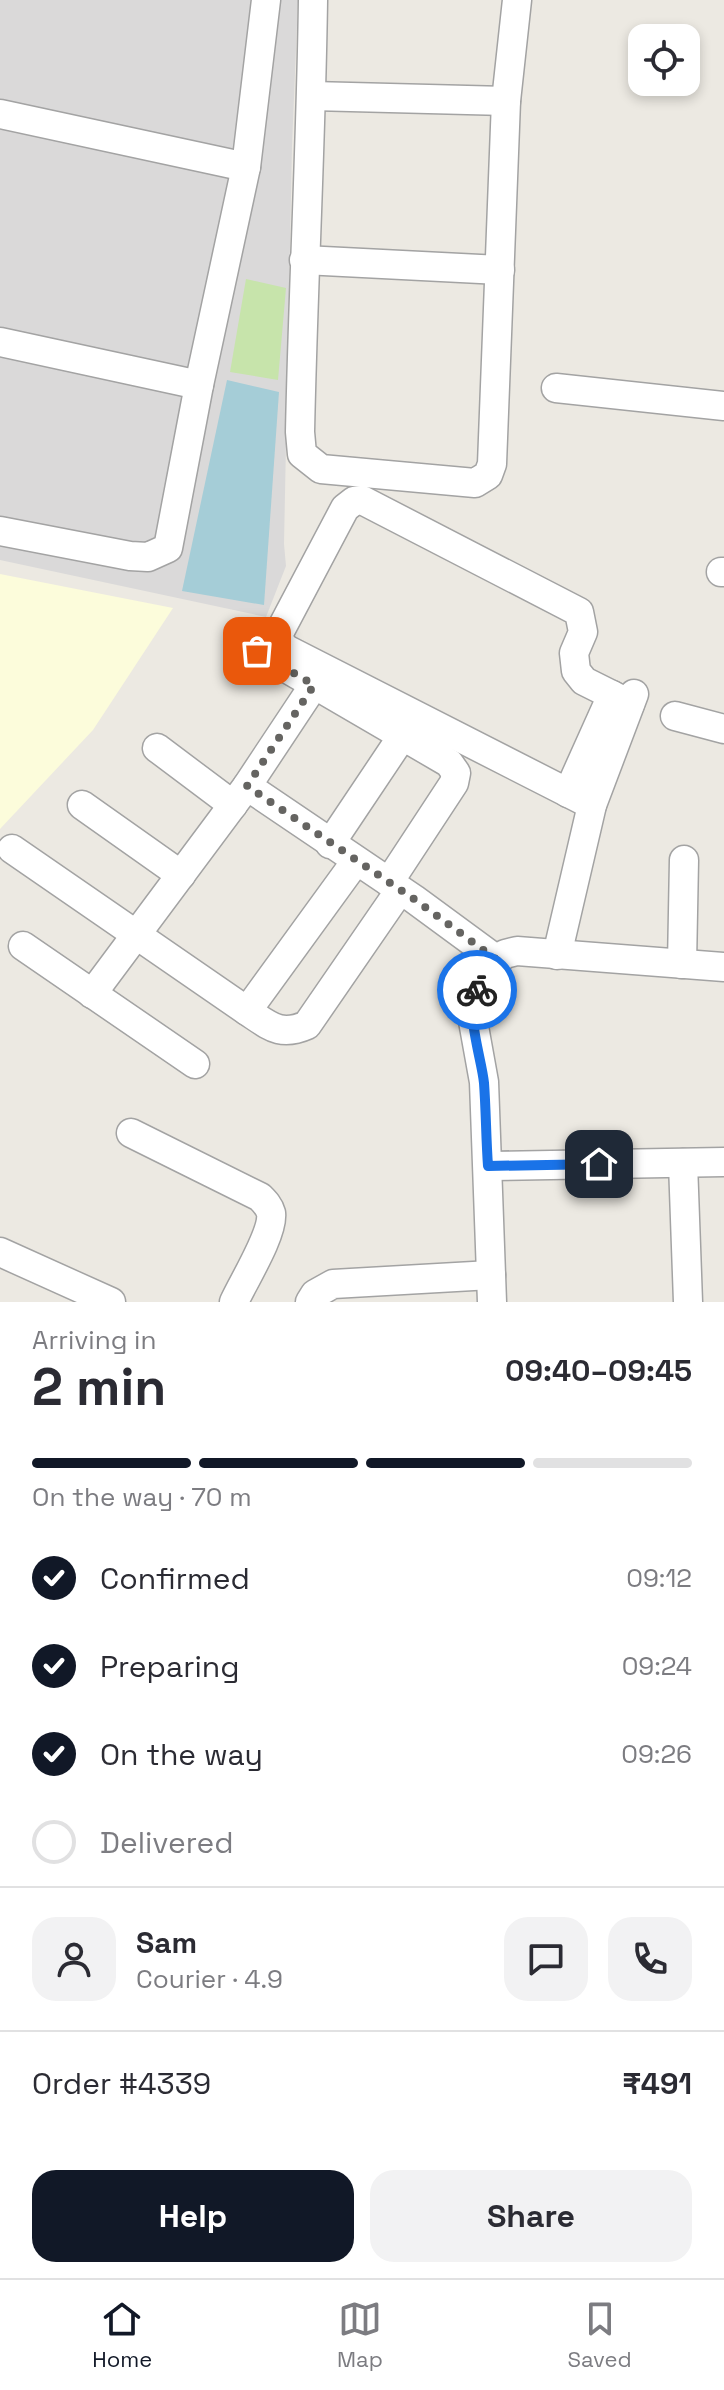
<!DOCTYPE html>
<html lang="en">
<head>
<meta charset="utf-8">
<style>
	:root { --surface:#fff; --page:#f2f2f3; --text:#2b2b33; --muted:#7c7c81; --line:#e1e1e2; --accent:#111827 }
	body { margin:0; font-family:"Space Grotesk",sans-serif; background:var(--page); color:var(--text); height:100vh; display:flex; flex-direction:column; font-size:30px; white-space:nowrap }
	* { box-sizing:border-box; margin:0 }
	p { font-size:26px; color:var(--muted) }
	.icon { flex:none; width:44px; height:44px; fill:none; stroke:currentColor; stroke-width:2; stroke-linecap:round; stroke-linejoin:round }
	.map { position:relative; height:1302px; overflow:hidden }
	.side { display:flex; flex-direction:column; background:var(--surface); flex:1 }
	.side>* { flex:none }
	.controls { position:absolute; left:628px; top:24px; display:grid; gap:16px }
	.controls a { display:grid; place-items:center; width:72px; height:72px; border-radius:16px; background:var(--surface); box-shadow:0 4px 12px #0003; font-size:40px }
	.pin { position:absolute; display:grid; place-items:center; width:68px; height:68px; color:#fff; margin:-34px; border-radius:16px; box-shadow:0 4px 12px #0006 }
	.courier { position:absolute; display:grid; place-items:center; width:80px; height:80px; margin:-40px; border:6px solid #1a73e8; border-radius:50%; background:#fff; color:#222; box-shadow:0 2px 10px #0007 }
	.summary em { font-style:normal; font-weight:700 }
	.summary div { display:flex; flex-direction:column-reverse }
	.summary { display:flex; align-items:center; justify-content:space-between; height:136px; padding:0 32px }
	h1 { font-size:52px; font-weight:700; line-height:60px }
	.bar { display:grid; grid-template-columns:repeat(4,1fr); gap:12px 8px; align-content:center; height:96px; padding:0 32px }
	.bar i { height:10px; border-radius:6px; background:var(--line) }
	.bar .current { background:var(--accent) }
	.bar p { grid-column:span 4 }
	.line { display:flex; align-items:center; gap:20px; padding:0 32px; border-top:2px solid var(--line) }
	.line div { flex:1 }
	.round { display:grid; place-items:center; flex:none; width:84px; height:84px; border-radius:24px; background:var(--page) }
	ol { padding:0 32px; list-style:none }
	li { display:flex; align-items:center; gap:24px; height:88px }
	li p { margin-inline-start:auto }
	li .icon { padding:8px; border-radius:50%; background:var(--accent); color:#fff; stroke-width:4 }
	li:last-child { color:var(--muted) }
	li i { width:44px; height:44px; border:4px solid var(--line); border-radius:50% }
	.cta { display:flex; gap:16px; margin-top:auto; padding:16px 32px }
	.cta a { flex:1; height:92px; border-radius:24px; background:var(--accent); color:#fff; font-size:32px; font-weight:700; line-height:92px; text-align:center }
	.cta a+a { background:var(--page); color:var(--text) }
	.tabs { display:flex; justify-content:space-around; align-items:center; height:112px; border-top:2px solid var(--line); background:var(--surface); font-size:22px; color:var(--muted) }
	.tabs a { display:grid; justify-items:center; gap:4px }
	.tabs .current { color:var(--accent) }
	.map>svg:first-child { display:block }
</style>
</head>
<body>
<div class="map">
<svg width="724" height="1302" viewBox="0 0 724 1302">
	<rect width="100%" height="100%" fill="#ece9e2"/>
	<polygon fill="#dad9d9" points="0,0 298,0 292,146 284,544 286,566 266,617 0,560"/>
	<polygon fill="#fcfcdb" points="0,574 173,608 93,730 0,829"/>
	<polygon fill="#c7e4ab" points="246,279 286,288 278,380 230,372"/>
	<polygon fill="#a5cdd7" points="227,380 279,392 264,605 182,591"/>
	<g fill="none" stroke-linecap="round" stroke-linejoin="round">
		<defs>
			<g id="minor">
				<path d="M313,0C311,144 303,288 300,432L302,454L321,469L475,483L488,475L492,464L506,101L517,0"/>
				<polyline points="312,96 506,101"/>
				<polyline points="0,114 246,167"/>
				<polyline points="304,260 500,270"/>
				<polyline points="0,342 199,385"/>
				<polyline points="556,388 724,406"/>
				<polyline points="0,531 130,556 148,557 168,548 199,385 246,167 266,0"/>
				<polyline points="721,572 724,572"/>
				<polyline points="257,651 449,763 456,773 454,783 389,882"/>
				<polyline points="675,716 724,729"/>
				<polyline points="157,748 233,805"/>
				<polyline points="247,786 314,685"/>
				<polyline points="568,793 612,695"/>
				<polyline points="82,805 181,875"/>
				<polyline points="592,805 286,649 280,642 279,633 345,508 354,501 362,500 579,612 583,632 574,653 576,671 584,681 630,704"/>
				<polyline points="330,844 403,735"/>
				<polyline points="12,849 247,1011 356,861"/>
				<polyline points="23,946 195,1064"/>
				<polyline points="557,955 592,805 634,694"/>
				<polyline points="682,964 684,860"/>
				<polyline points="92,994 247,786 414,899 497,960"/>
				<path d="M247,1011C270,1026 280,1037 307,1025L400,890"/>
				<path d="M131,1133L260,1197C265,1202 269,1206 271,1213C274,1233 243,1282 234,1302"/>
				<polyline points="683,1163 688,1302"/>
				<polyline points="488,1166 724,1162"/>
				<polyline points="0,1252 111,1302"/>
				<polyline points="310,1302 315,1294 333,1284 491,1275"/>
				<polyline points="492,1302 484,1082 473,1021 473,995 497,960 505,954 517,951 724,967"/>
			</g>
		</defs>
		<use href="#minor" stroke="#a3a3a3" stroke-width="31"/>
		<use href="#minor" stroke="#fff" stroke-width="28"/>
	</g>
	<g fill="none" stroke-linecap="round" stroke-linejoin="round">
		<polyline stroke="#656461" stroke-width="8" stroke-dasharray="0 14.4" points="257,651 314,685 247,786 414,899 497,960 477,990"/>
		<path stroke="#1a73e8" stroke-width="10" d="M477,990C464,1008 482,1060 484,1083C486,1110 486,1138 488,1166L599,1164"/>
	</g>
</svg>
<div class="controls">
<a><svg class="icon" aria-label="locate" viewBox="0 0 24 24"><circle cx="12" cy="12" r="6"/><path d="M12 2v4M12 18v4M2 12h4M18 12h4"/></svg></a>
</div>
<div class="pin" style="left:257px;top:651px;background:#ea580c"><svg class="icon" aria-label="bag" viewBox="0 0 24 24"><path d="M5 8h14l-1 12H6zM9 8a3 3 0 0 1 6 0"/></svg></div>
<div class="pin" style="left:599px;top:1164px;background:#1f2937"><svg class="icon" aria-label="home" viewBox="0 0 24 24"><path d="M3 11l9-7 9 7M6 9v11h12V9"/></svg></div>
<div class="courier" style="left:477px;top:990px"><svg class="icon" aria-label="bike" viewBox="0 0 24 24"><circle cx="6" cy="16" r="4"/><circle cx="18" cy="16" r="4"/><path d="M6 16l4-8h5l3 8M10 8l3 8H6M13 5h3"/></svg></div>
</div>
<section class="side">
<div class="summary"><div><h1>2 min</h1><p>Arriving in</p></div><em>09:40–09:45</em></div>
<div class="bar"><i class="current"></i><i class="current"></i><i class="current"></i><i></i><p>On the way · 70 m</p></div>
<ol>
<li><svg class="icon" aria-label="check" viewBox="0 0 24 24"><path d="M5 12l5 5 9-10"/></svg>Confirmed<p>09:12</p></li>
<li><svg class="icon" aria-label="check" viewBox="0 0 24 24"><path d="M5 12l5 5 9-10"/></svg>Preparing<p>09:24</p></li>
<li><svg class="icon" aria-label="check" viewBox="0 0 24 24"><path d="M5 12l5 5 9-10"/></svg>On the way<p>09:26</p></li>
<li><i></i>Delivered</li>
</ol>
<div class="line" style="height:144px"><a class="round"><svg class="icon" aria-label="person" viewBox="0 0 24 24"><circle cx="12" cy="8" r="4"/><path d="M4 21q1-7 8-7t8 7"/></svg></a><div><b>Sam</b><p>Courier · 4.9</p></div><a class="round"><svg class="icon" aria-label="chat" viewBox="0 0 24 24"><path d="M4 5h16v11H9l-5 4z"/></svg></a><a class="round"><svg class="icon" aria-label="phone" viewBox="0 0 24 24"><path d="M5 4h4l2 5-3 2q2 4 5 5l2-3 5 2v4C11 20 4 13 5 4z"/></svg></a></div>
<div class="line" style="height:104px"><div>Order #4339</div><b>₹491</b></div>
<div class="cta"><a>Help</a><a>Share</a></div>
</section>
<nav class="tabs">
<a class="current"><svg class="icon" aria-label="home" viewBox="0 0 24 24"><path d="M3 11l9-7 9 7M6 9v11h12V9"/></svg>Home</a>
<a><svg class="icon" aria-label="map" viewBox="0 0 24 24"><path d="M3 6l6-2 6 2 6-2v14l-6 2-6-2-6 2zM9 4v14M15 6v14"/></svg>Map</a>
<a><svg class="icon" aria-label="saved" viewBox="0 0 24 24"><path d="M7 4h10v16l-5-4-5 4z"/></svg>Saved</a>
</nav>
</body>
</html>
